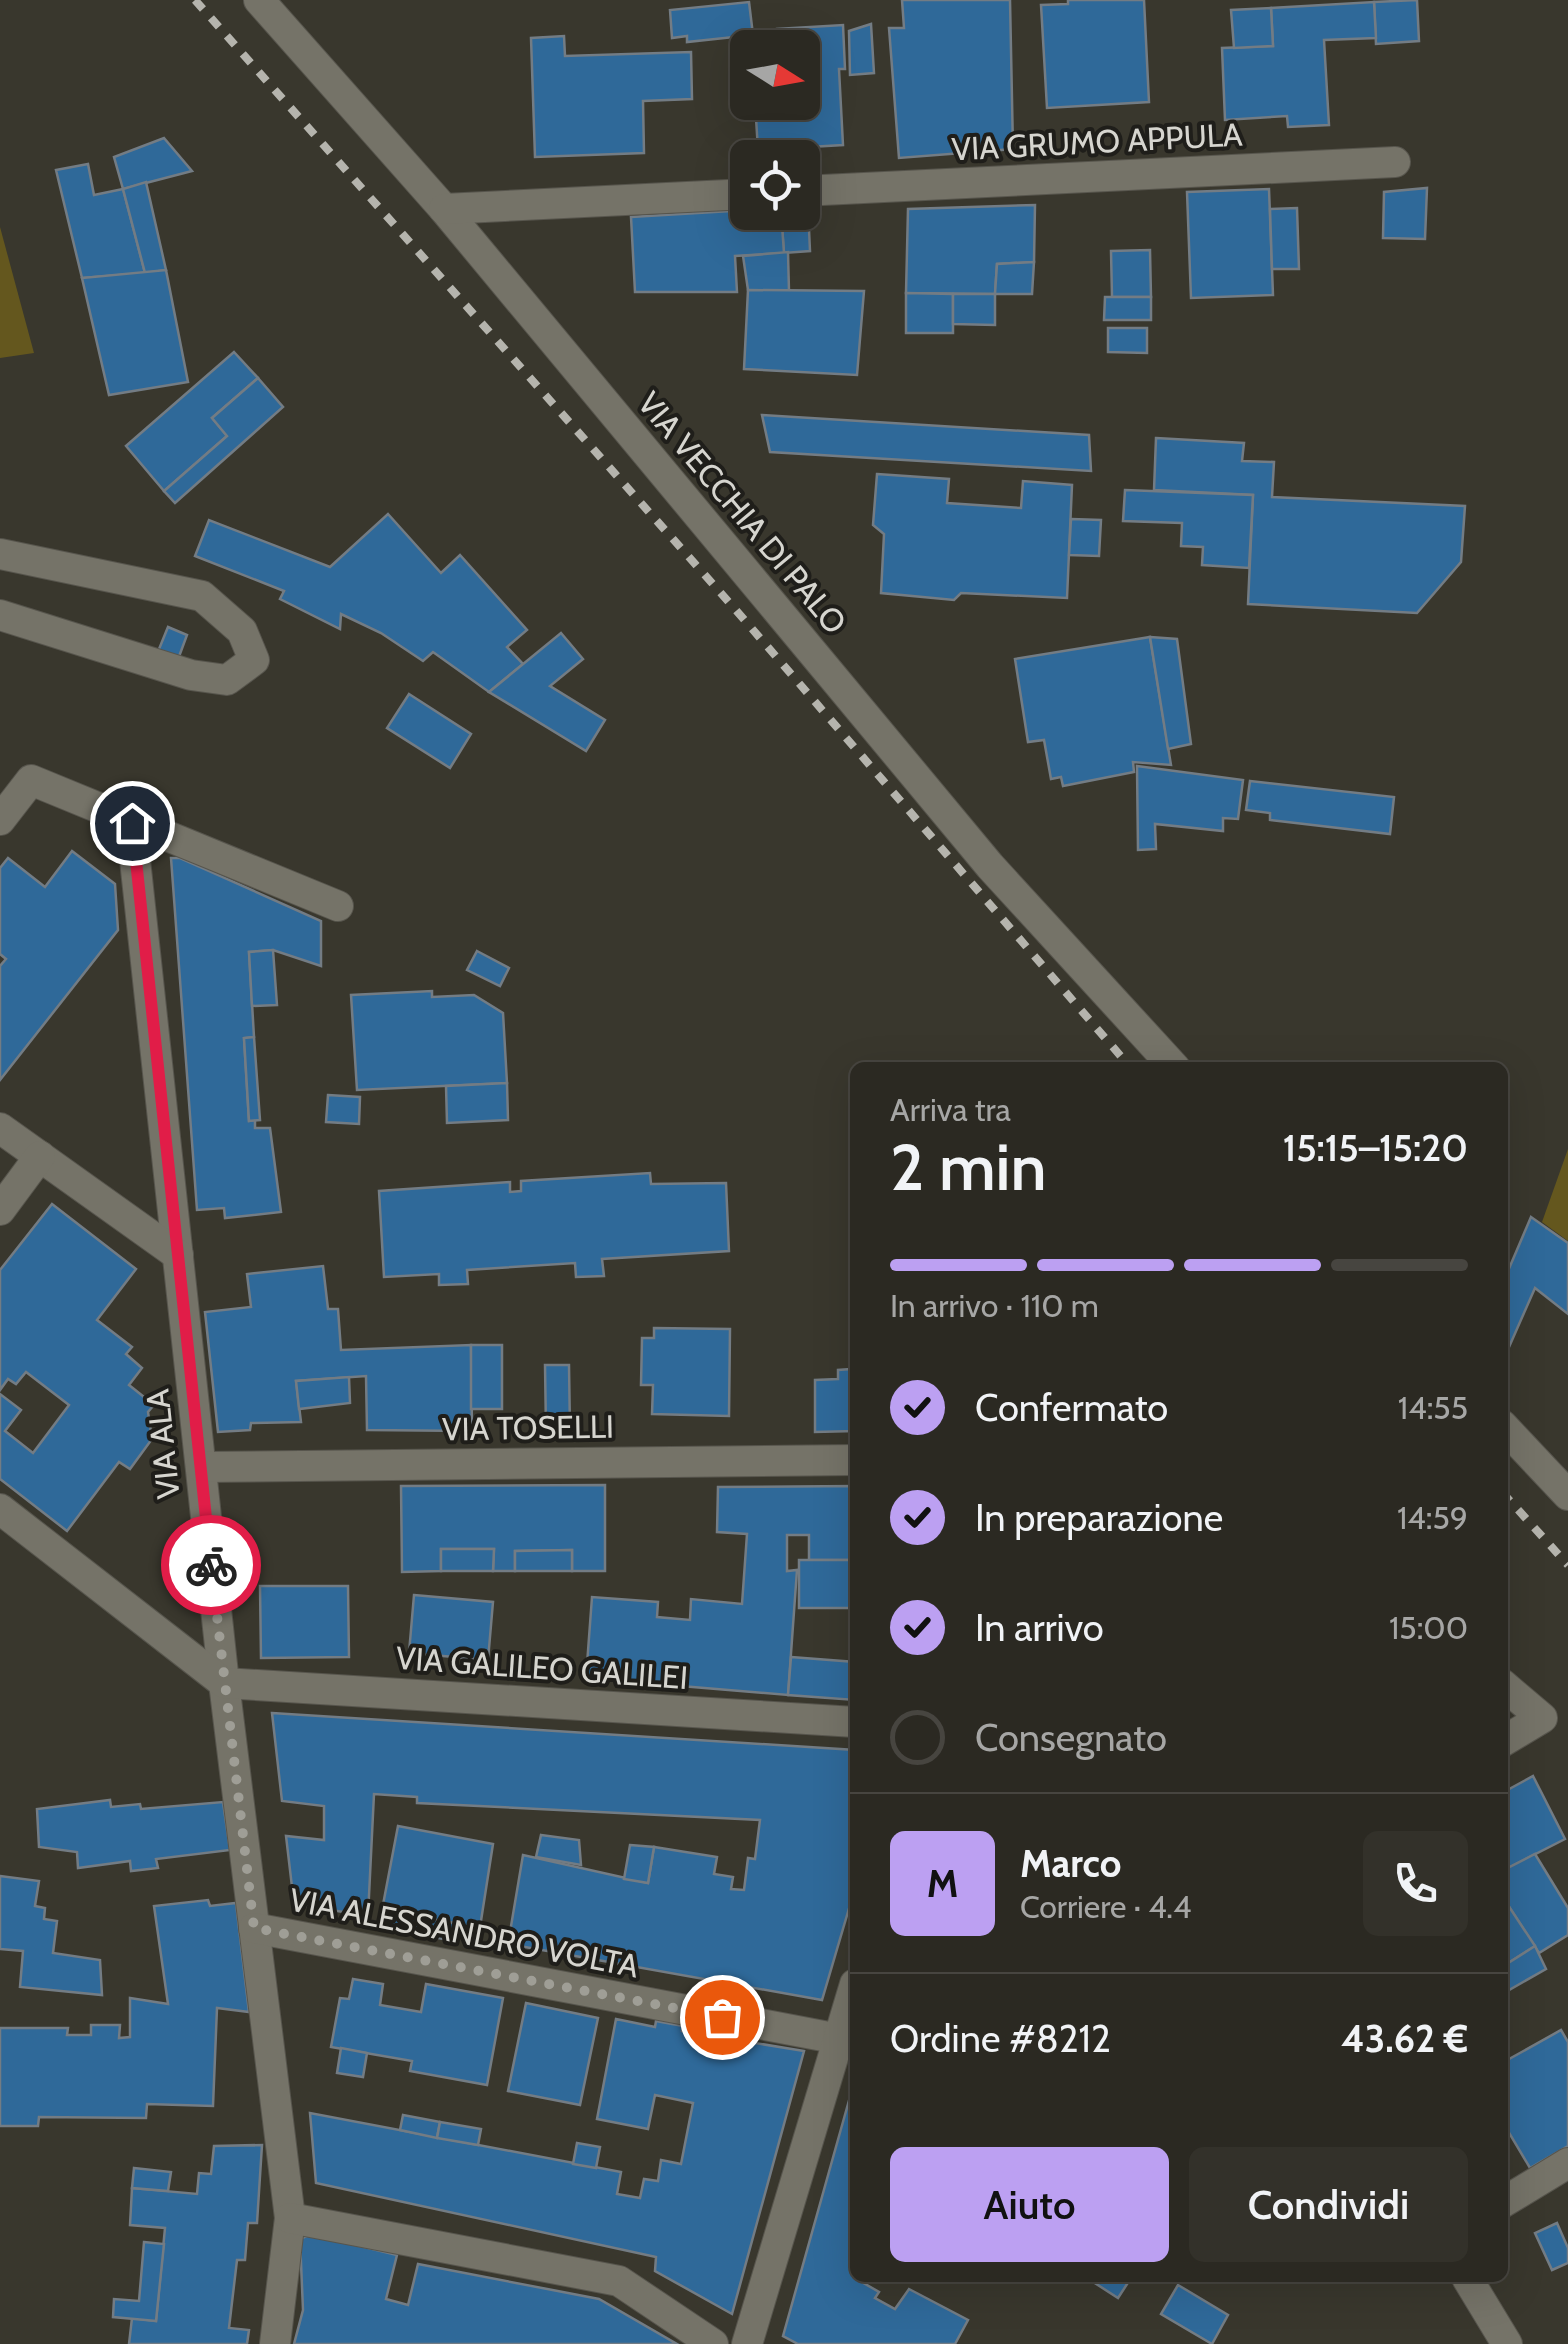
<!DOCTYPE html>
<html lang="it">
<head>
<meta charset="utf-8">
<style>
	:root { --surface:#2b2922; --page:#33312a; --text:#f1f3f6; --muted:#a6a6a5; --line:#474540; --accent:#bca0f2 }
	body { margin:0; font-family:Cabin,sans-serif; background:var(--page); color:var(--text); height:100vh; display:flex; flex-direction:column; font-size:38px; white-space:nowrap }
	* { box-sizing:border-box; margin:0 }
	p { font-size:32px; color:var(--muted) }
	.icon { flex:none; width:55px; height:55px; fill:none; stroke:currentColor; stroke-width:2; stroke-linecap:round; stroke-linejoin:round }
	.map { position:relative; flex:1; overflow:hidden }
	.drawer { position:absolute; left:850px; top:1062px; width:658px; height:1220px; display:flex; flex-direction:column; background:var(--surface); border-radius:15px; box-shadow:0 10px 40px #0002,0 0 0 2px var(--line) }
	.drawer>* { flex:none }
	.needle { width:65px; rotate:101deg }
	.controls { position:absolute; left:730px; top:30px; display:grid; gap:20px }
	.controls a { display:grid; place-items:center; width:90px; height:90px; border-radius:15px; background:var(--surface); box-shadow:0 10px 40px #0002,0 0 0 2px var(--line); font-size:50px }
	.pin { position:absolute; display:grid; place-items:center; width:85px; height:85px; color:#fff; margin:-42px; border:5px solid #fff; border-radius:50%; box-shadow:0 2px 10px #0007 }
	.courier { position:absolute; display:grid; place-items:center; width:100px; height:100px; margin:-50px; border:8px solid #e11d48; border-radius:50%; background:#fff; color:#222; box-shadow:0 2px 12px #0007 }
	.headline em { font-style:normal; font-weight:600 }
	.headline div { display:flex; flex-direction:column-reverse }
	.headline { display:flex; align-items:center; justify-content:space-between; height:170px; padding:0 40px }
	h1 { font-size:65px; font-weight:600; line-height:75px }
	.bar { display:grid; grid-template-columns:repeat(4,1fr); gap:15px 10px; align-content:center; height:120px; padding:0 40px }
	.bar i { height:12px; border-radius:8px; background:var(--line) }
	.bar .selected { background:var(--accent) }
	.bar p { grid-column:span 4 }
	.line { display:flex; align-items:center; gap:25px; padding:0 40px; border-top:2px solid var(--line) }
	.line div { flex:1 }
	.round { display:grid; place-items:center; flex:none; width:105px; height:105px; border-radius:15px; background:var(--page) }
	ol { padding:0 40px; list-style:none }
	li { display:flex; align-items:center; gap:30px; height:110px }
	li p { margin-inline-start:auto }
	li .icon { padding:10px; border-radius:50%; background:var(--accent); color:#111; stroke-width:4 }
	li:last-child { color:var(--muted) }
	li i { width:55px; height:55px; border:5px solid var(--line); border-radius:50% }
	.primary-button { display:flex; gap:20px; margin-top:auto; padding:20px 40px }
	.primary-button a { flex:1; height:115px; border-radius:15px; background:var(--accent); color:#111; font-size:40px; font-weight:600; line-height:115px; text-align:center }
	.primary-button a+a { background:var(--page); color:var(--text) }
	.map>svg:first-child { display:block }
</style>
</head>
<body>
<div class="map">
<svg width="1568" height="2344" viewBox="0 0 1568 2344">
	<rect width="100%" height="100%" fill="#39372d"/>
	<g fill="#64571e">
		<polygon points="0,227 34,353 0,358"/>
		<polygon points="1568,1149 1568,1241 1542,1222"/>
	</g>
	<g fill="#2f6999" stroke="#737c84" stroke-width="2.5">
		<polygon points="902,0 1010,0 1013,149 899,158 889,28 904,28"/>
		<polygon points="1068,0 1144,0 1149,102 1047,108 1041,5 1068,4"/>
		<polygon points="1417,0 1419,41 1376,44 1374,2"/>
		<polygon points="749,2 753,35 687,42 687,36 672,38 670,10"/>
		<polygon points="1374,2 1376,38 1324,40 1329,125 1288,127 1287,116 1225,120 1222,48 1273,46 1271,8"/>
		<polygon points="1271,8 1273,46 1234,48 1231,10"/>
		<polygon points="871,24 874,73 850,75 849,31"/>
		<polygon points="843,25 845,69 839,69 843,145 758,150 755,102 802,102 802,48 777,48 777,29"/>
		<polygon points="564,36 565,56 691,52 692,99 643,101 644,153 535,157 531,38"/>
		<polygon points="164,138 192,171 123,189 114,157"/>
		<polygon points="88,164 94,195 123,189 145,273 82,278 56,170"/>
		<polygon points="146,182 166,270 145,273 123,189"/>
		<polygon points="1427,188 1425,239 1383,238 1384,192"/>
		<polygon points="1269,189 1273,295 1191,298 1187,192"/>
		<polygon points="1035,205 1034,262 997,264 995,294 906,293 908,209"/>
		<polygon points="802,207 808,207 810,251 784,253 781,212 802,212"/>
		<polygon points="1297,208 1299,269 1272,269 1270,209"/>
		<polygon points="748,210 781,212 784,253 735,256 737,292 635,292 631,217"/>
		<polygon points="1150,250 1151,297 1112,297 1111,251"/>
		<polygon points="788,252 789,291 748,290 743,256"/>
		<polygon points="1034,262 1032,294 995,294 997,264"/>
		<polygon points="166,270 188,382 109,395 82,278"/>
		<polygon points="748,290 864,291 857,375 744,369"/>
		<polygon points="906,293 953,294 953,333 906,333"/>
		<polygon points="953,294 995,294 995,325 953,324"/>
		<polygon points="1105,297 1151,297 1151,320 1104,320"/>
		<polygon points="1108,328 1147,328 1147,353 1108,352"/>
		<polygon points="234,352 258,378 212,418 227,436 164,491 126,446"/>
		<polygon points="258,378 283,407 175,503 164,491 227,436 212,418"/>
		<polygon points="762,415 1089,435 1091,471 770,452"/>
		<polygon points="1156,438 1244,443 1242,461 1274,462 1272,497 1465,506 1461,562 1417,613 1248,604 1253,495 1154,490"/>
		<polygon points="877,474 949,479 947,503 1021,508 1023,481 1072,485 1067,598 961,593 954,600 881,593 884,534 873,525"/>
		<polygon points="1125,490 1253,495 1249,568 1202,565 1203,547 1181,546 1182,523 1123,521"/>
		<polygon points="388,514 441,573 460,555 527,630 507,647 523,664 489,692 433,652 423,661 381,633 341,614 340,629 280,599 284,591 195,556 209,520 330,567"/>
		<polygon points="1071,519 1101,520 1099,556 1069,555"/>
		<polygon points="168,627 187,635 177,662 157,654"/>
		<polygon points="561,633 583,659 550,686 605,720 586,751 489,692"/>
		<polygon points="1150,637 1171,765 1133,762 1134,772 1063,786 1061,777 1051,779 1044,740 1028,742 1015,659"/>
		<polygon points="1150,637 1177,639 1191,744 1168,749"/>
		<polygon points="409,694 471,734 450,768 387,728"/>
		<polygon points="1137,766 1243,780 1238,819 1223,818 1223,831 1155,824 1156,849 1138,850"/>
		<polygon points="1250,781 1394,797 1390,834 1270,820 1270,813 1246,810"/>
		<polygon points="72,851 115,884 118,930 0,1080 0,966 6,959 0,954 0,868 8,858 45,887"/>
		<polygon points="171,858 180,858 321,921 321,966 273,950 249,952 254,1037 244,1038 249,1121 255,1120 255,1128 270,1128 281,1212 225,1218 224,1208 197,1210"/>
		<polygon points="273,950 277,1005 252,1006 249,952"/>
		<polygon points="477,951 509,968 500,986 467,970"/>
		<polygon points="432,991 432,997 474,995 503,1013 507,1083 357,1090 351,995"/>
		<polygon points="254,1037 260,1120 249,1121 244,1038"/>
		<polygon points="507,1083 508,1120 447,1123 446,1086"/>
		<polygon points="328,1095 360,1097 359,1124 326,1122"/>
		<polygon points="650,1173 651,1184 726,1183 729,1251 602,1259 604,1276 576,1277 575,1263 467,1270 468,1284 439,1285 439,1274 384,1277 379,1191 510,1182 510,1192 521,1191 521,1181"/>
		<polygon points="52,1204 136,1269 97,1320 132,1347 126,1354 142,1368 129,1385 154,1405 148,1412 152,1439 130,1469 119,1462 67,1531 0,1479 0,1394 21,1410 5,1431 33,1453 69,1405 26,1372 16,1384 8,1379 0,1390 0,1270"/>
		<polygon points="1531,1217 1568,1243 1568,1314 1535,1288 1502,1363 1502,1285"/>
		<polygon points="323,1266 328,1309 338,1309 341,1350 471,1345 472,1431 367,1430 366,1376 296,1381 301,1422 251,1423 250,1430 218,1432 205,1312 251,1307 247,1274"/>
		<polygon points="654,1328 730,1329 729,1416 652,1414 653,1385 641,1385 642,1338 654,1338"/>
		<polygon points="851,1343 855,1343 855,1431 815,1432 815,1380 838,1379 838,1370 851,1369"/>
		<rect x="471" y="1345" width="31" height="64"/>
		<polygon points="545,1365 569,1365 570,1431 546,1431"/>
		<polygon points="349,1377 350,1403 299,1409 296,1381"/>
		<polygon points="605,1485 605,1571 572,1571 572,1550 515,1551 515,1571 493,1571 494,1549 441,1549 441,1571 402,1572 401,1486"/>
		<polygon points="855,1486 855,1560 809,1560 809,1535 787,1535 787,1571 797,1570 788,1695 586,1678 592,1597 658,1602 657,1617 690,1620 691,1599 742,1604 747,1534 717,1532 718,1487"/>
		<polygon points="441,1549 494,1549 493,1571 441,1571"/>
		<polygon points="572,1550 572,1571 515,1571 515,1551"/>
		<rect x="799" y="1560" width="56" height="48"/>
		<polygon points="260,1586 348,1586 349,1657 261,1658"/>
		<polygon points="414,1595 493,1602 488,1660 409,1653"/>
		<polygon points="791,1657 855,1662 855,1700 788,1695"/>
		<polygon points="272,1713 855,1750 855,1888 822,2000 508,1944 523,1855 648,1883 654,1847 717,1857 714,1874 733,1877 731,1889 744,1890 748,1858 755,1859 760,1820 417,1803 417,1797 374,1794 368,1916 294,1904 286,1836 324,1840 324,1806 282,1801"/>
		<polygon points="1533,1776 1565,1839 1502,1871 1502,1793"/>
		<polygon points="110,1800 111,1807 140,1804 141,1809 223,1802 230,1850 156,1859 158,1868 131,1871 130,1861 78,1868 77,1852 39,1847 37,1809"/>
		<polygon points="398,1826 493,1844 478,1940 456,1937 459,1924 382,1910"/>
		<polygon points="541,1835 579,1840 581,1865 536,1857"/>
		<polygon points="630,1845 654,1847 648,1883 624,1879"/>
		<polygon points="1535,1854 1568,1908 1568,1935 1539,1953 1502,1896 1502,1871"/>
		<polygon points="0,1876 39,1881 35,1906 45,1908 44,1919 57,1921 53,1953 100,1960 102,1995 20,1987 23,1951 0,1949"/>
		<polygon points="1502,1896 1535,1946 1502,1967"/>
		<polygon points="208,1900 210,1906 236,1903 249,2012 217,2008 213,2106 147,2104 146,2118 39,2117 38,2126 0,2126 0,2028 68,2028 67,2035 91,2035 91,2025 120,2025 119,2038 130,2037 130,1998 168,2004 154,1906"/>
		<polygon points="386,1911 459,1924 455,1941 383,1928"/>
		<polygon points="1535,1946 1546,1969 1502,1994 1502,1967"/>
		<polygon points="353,1979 383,1984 380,2005 421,2012 426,1984 503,1998 487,2085 410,2071 412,2061 331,2047 340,1998 349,1999"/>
		<polygon points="526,2003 598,2018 580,2105 508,2091"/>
		<polygon points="616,2019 655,2027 656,2021 683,2026 682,2031 804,2051 732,2314 655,2271 656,2257 316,2183 310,2113 621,2172 617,2194 640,2198 644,2179 658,2181 661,2160 681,2164 693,2103 655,2095 648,2129 597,2119"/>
		<polygon points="1561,2030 1568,2042 1568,2146 1530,2168 1502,2121 1502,2063"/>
		<polygon points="341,2048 367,2053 363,2077 337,2073"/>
		<polygon points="855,2079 855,2278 879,2292 875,2298 895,2309 909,2289 968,2320 955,2344 798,2344 783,2336"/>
		<polygon points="403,2115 440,2122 437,2138 400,2130"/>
		<polygon points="440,2122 481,2129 478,2145 437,2138"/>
		<polygon points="577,2143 600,2147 596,2168 573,2164"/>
		<polygon points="262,2145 257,2223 248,2223 245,2260 237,2260 229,2328 249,2330 247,2344 129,2344 132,2318 156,2321 165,2228 130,2225 132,2188 197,2194 199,2173 211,2174 214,2146"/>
		<polygon points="134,2168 171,2172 168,2191 132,2188"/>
		<polygon points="1557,2223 1568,2248 1568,2263 1552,2270 1535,2233"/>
		<polygon points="311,2234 397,2255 386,2299 408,2305 418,2264 599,2299 677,2344 294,2344 303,2310 300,2239"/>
		<polygon points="144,2242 164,2244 156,2321 113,2317 114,2299 139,2301"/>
		<polygon points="1087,2278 1131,2278 1118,2298"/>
		<polygon points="1178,2285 1228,2315 1212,2344 1161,2314"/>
	</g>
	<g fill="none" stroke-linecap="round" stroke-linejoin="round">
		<defs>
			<g id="minor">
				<polyline points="259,0 444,209 990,866 1175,1068"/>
				<polyline points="802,191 1395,162"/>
				<polyline points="444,209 748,194"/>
				<polyline points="0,554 202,596 242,631 254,660 227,680 191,675 0,615"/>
				<polyline points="0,820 31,780 338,906"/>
				<polyline points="131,823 224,1683 290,2218 275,2344"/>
				<polyline points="0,1128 178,1255"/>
				<polyline points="0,1210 40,1156"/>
				<polyline points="1502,1425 1568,1495"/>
				<polyline points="201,1467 855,1460"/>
				<polyline points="0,1509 224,1683 855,1722"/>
				<polyline points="1502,1684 1542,1718 1502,1742"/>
				<polyline points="254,1928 839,2039"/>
				<polyline points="1502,2203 1568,2163"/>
				<polyline points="290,2218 619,2281 713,2344"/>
				<polyline points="1467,2278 1507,2344"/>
				<polyline points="747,2344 855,1984"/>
			</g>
		</defs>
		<use href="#minor" stroke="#57554d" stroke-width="32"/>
		<use href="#minor" stroke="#757368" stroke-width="30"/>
		<g stroke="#b5b4ad" stroke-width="8" stroke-dasharray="12 12" stroke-linecap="butt">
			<polyline points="195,0 735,609 1131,1068"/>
			<polyline points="1502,1492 1568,1565"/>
		</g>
	</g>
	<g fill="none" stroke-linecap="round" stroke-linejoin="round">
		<polyline stroke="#9f9e96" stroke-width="10" stroke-dasharray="0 18" points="211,1565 254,1928 722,2017"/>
		<polyline stroke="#e11d48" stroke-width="12" points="132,823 211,1565"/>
	</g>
	<g text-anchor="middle" stroke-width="8" stroke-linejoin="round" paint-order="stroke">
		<g font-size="32" fill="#d6d5cf" stroke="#1f1e1a">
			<text transform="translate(1097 142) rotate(-3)" y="11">VIA GRUMO APPULA</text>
			<text transform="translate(742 513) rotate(50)" y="11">VIA VECCHIA DI PALO</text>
			<text transform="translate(528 1428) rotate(-1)" y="11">VIA TOSELLI</text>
			<text transform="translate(163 1444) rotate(-96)" y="11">VIA ALA</text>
			<text transform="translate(542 1668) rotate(4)" y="11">VIA GALILEO GALILEI</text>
			<text transform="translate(464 1933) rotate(11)" y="11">VIA ALESSANDRO VOLTA</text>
		</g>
	</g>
</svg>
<div class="controls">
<a><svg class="needle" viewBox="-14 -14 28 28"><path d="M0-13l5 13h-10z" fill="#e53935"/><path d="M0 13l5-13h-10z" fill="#a6a6a5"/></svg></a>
<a><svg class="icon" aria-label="locate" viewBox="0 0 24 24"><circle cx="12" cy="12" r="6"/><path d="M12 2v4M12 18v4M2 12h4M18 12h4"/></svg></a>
</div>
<div class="pin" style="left:722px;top:2017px;background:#ea580c"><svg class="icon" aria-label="bag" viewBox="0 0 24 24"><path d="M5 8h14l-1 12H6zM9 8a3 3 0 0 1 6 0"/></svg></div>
<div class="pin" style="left:132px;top:823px;background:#1f2937"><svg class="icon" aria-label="home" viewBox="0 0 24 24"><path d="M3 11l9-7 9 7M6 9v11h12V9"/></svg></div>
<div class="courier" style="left:211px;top:1565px"><svg class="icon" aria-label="bike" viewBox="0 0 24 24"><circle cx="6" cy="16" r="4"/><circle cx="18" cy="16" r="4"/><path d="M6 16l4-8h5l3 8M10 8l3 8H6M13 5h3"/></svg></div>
<section class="drawer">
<div class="headline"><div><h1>2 min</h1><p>Arriva tra</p></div><em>15:15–15:20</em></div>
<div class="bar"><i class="selected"></i><i class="selected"></i><i class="selected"></i><i></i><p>In arrivo · 110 m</p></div>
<ol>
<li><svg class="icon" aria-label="check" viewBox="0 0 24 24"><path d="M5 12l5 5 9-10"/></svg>Confermato<p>14:55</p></li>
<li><svg class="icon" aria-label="check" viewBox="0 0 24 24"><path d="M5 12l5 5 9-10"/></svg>In preparazione<p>14:59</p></li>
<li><svg class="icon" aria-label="check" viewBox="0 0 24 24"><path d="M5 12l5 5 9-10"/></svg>In arrivo<p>15:00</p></li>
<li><i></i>Consegnato</li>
</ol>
<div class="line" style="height:180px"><b class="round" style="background:var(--accent);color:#111">M</b><div><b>Marco</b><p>Corriere · 4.4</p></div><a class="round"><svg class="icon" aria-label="phone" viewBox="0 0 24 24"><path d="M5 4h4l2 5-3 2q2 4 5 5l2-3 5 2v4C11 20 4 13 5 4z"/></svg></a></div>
<div class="line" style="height:130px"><div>Ordine #8212</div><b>43.62 €</b></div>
<div class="primary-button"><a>Aiuto</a><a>Condividi</a></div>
</section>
</div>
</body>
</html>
